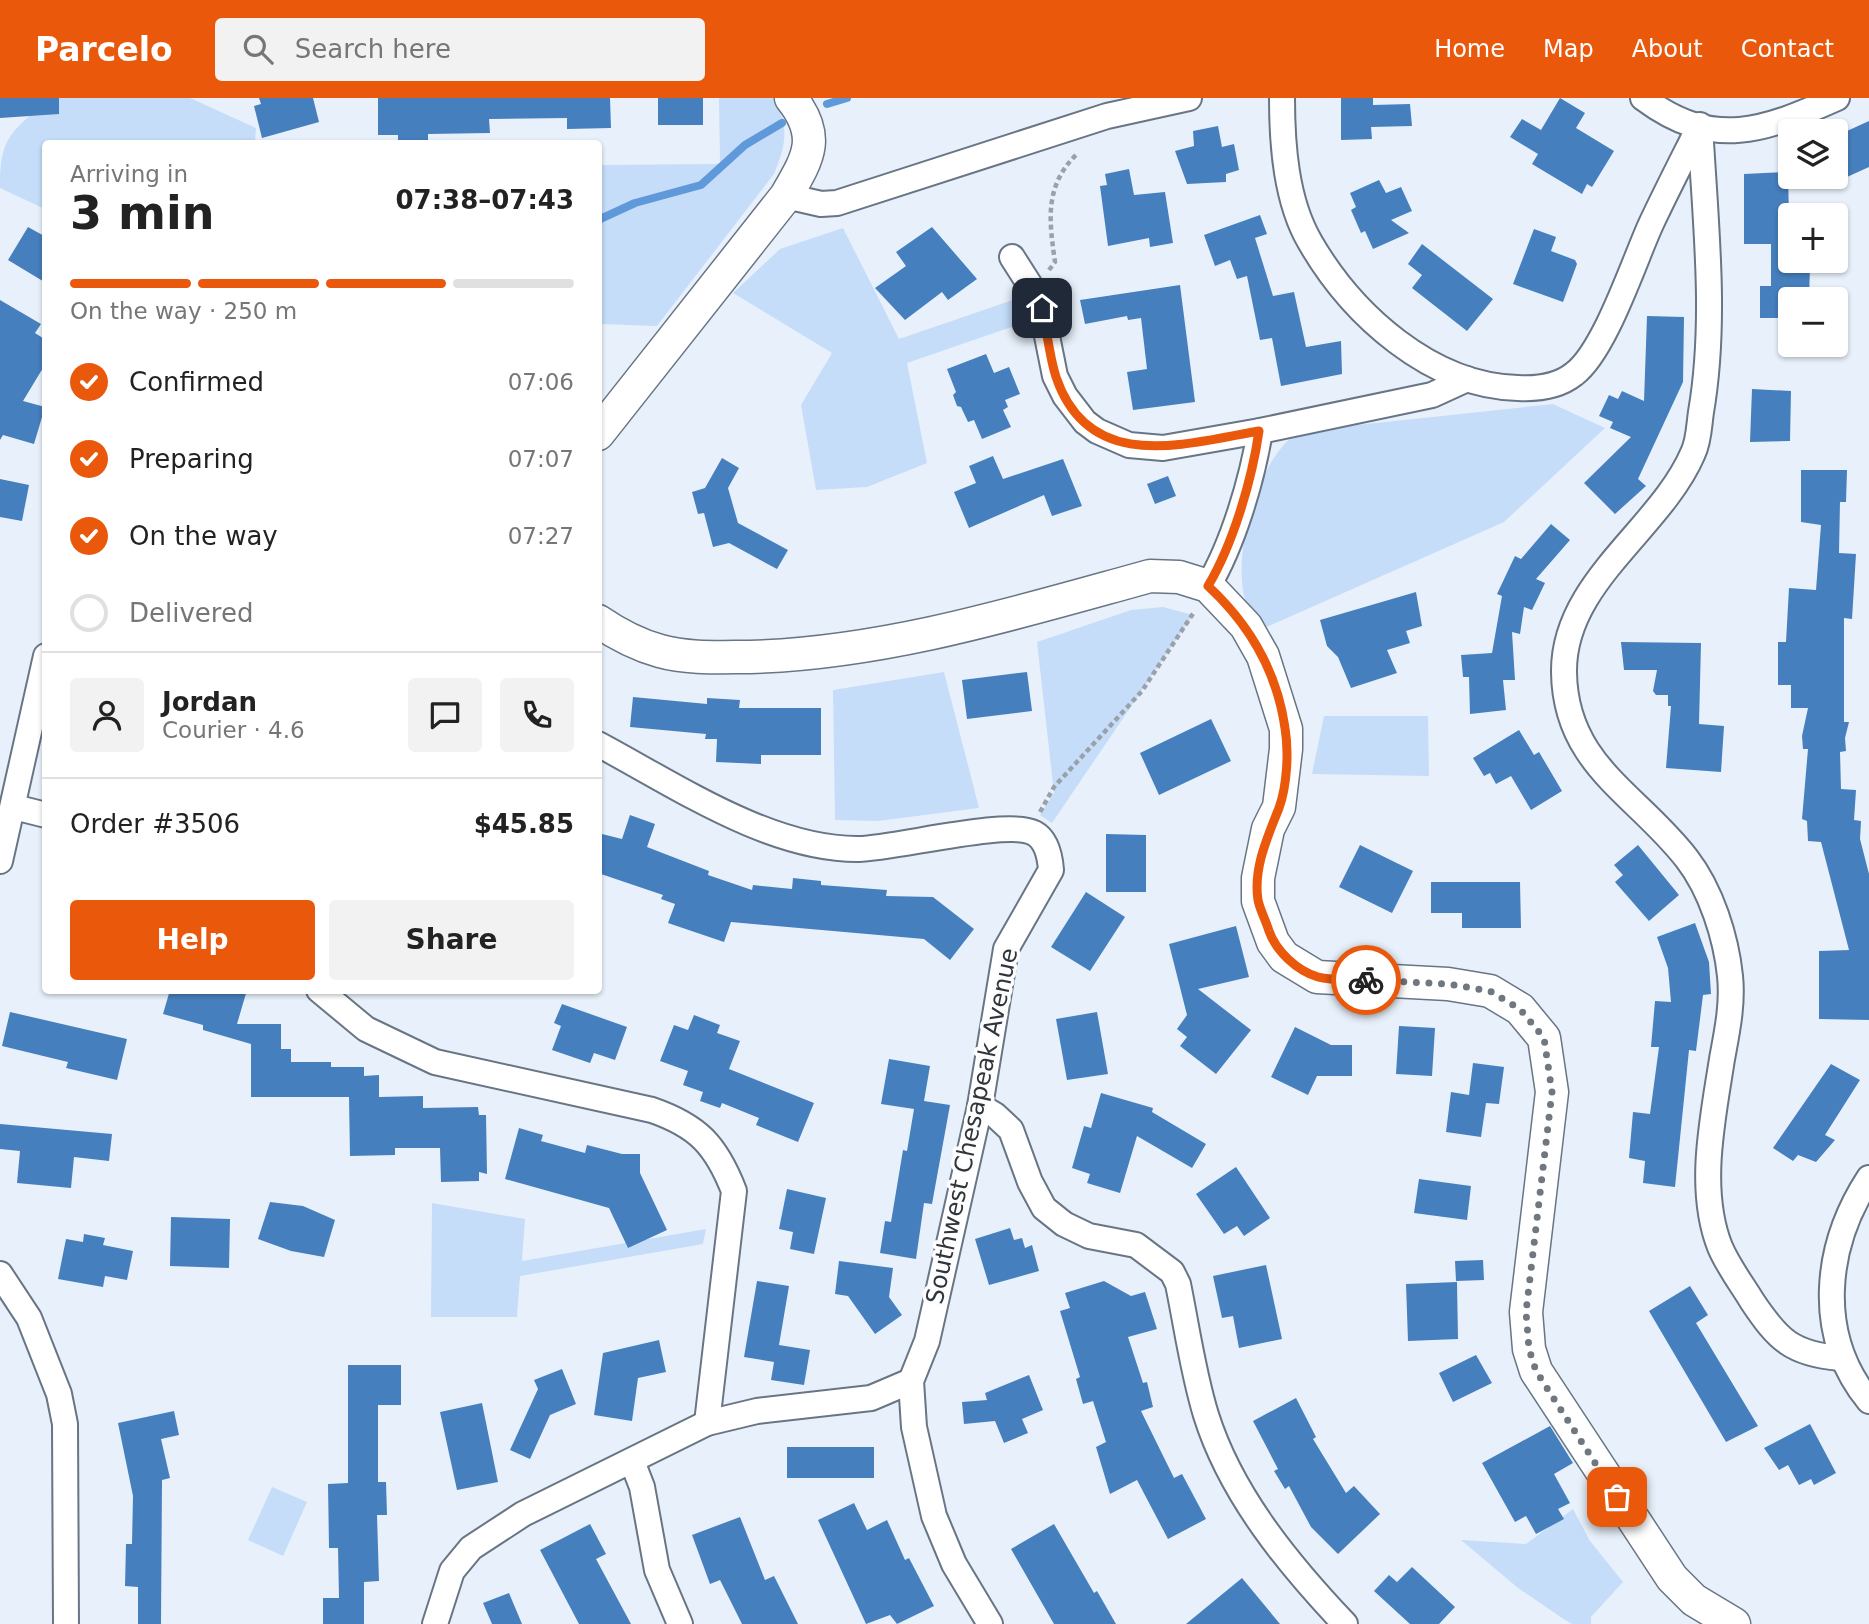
<!DOCTYPE html>
<html lang="en">
<head>
<meta charset="utf-8">
<style>
	:root { --surface:#fff; --page:#f2f2f2; --text:#222; --muted:#767676; --line:#e0e0e0; --accent:#ea580c }
	body { margin:0; font-family:"DejaVu Sans",sans-serif; background:var(--page); color:var(--text); height:100vh; display:flex; flex-direction:column; font-size:26px; white-space:nowrap }
	* { box-sizing:border-box; margin:0 }
	p { font-size:23px; color:var(--muted) }
	.icon { flex:none; width:38px; height:38px; fill:none; stroke:currentColor; stroke-width:2; stroke-linecap:round; stroke-linejoin:round }
	.map { position:relative; flex:1; overflow:hidden }
	.drawer { position:absolute; left:42px; top:42px; width:560px; height:854px; display:flex; flex-direction:column; background:var(--surface); border-radius:7px; box-shadow:0 2px 5px #0004 }
	.drawer>* { flex:none }
	.fabs { position:absolute; left:1778px; top:21px; display:grid; gap:14px }
	.fabs a { display:grid; place-items:center; width:70px; height:70px; border-radius:7px; background:var(--surface); box-shadow:0 2px 5px #0004; font-size:35px }
	.pin { position:absolute; display:grid; place-items:center; width:60px; height:60px; color:#fff; margin:-30px; border-radius:14px; box-shadow:0 4px 10px #0006 }
	.courier { position:absolute; display:grid; place-items:center; width:70px; height:70px; margin:-35px; border:5px solid #ea580c; border-radius:50%; background:#fff; color:#222; box-shadow:0 2px 9px #0007 }
	.summary em { font-style:normal; font-weight:700 }
	.summary div { display:flex; flex-direction:column-reverse }
	.summary { display:flex; align-items:center; justify-content:space-between; height:119px; padding:0 28px }
	h1 { font-size:46px; font-weight:700; line-height:52px }
	.bar { display:grid; grid-template-columns:repeat(4,1fr); gap:10px 7px; align-content:center; height:84px; padding:0 28px }
	.bar i { height:9px; border-radius:5px; background:var(--line) }
	.bar .selected { background:var(--accent) }
	.bar p { grid-column:span 4 }
	.line { display:flex; align-items:center; gap:18px; padding:0 28px; border-top:2px solid var(--line) }
	.line div { flex:1 }
	.round { display:grid; place-items:center; flex:none; width:74px; height:74px; border-radius:7px; background:var(--page) }
	ol { padding:0 28px; list-style:none }
	li { display:flex; align-items:center; gap:21px; height:77px }
	li p { margin-inline-start:auto }
	li .icon { padding:7px; border-radius:50%; background:var(--accent); color:#fff; stroke-width:4 }
	li:last-child { color:var(--muted) }
	li i { width:38px; height:38px; border:4px solid var(--line); border-radius:50% }
	.button { display:flex; gap:14px; margin-top:auto; padding:14px 28px }
	.button a { flex:1; height:80px; border-radius:7px; background:var(--accent); color:#fff; font-size:28px; font-weight:700; line-height:80px; text-align:center }
	.button a+a { background:var(--page); color:var(--text) }
	header { display:flex; align-items:center; gap:42px; box-sizing:border-box; height:98px; padding:0 35px; background:var(--accent); color:#fff }
	header strong { font-size:33px }
	nav { display:flex; gap:38px; margin-inline-start:auto; font-size:24px }
	.search { width:490px; height:63px; background:var(--page); display:flex; align-items:center; gap:18px; box-sizing:border-box; padding:0 24px; border-radius:7px; color:var(--muted); font-size:26px }
	.map>svg:first-child { display:block }
</style>
</head>
<body>
<header>
<strong>Parcelo</strong>
<div class="search"><svg class="icon" aria-label="search" viewBox="0 0 24 24"><circle cx="10" cy="10" r="6"/><path d="M15 15l6 6"/></svg>Search here</div>
<nav><a>Home</a><a>Map</a><a>About</a><a>Contact</a></nav>
</header>
<div class="map">
<svg width="1869" height="1526" viewBox="0 0 1869 1526">
	<rect width="100%" height="100%" fill="#e8f1fb"/>
	<g fill="#c5ddf9">
		<path d="M48,0H190L256,30L255,45L46,46L45,111L0,90C0,36 12,36 48,0Z"/>
		<path d="M719,0H773C790,29 786,47 774,76L657,228L599,226L598,67L720,66Z"/>
		<polygon points="843,130 899,241 1022,199 1026,224 907,265 927,365 867,389 816,392 801,307 832,255 733,195 780,151"/>
		<path d="M1553,306L1605,330L1504,424L1262,531C1255,520 1247,510 1244,498C1234,452 1256,368 1293,338L1301,333Z"/>
		<polygon points="1163,509 1193,517 1052,725 1040,717 1054,695 1037,544 1131,512"/>
		<polygon points="944,574 979,710 878,723 835,722 833,592"/>
		<polygon points="1324,618 1428,618 1429,678 1312,676"/>
		<polygon points="432,1105 525,1121 522,1163 706,1131 703,1146 520,1178 517,1219 431,1219"/>
		<polygon points="272,1389 307,1404 283,1458 248,1442"/>
		<polygon points="1573,1411 1590,1443 1623,1484 1591,1519 1591,1526 1572,1526 1565,1522 1518,1490 1461,1442 1526,1446"/>
	</g>
	<g fill="none" stroke-linecap="round" stroke-linejoin="round">
		<g stroke="#5f99d9" stroke-width="8">
			<polyline points="827,6 847,0"/>
			<polyline points="598,122 635,105 701,87 745,47 782,25"/>
		</g>
	</g>
	<g fill="#467fbd">
		<polygon points="0,0 59,0 59,16 0,20"/>
		<polygon points="259,0 313,0 319,24 262,40 254,8 261,6"/>
		<polygon points="378,0 610,0 611,30 567,31 567,20 489,21 490,35 428,36 428,46 398,46 398,37 378,37"/>
		<rect x="658" y="0" width="45" height="27"/>
		<polygon points="1341,0 1373,0 1373,7 1410,6 1412,28 1371,29 1372,41 1341,42"/>
		<polygon points="1560,0 1585,15 1576,30 1614,53 1592,89 1587,86 1582,96 1532,66 1538,56 1510,39 1522,21 1541,32"/>
		<polygon points="1869,23 1869,69 1836,84 1836,38"/>
		<polygon points="1218,28 1222,49 1234,46 1239,72 1226,76 1226,84 1187,86 1175,53 1194,48 1193,33"/>
		<polygon points="1129,71 1134,97 1165,94 1173,145 1150,149 1149,140 1108,148 1100,88 1107,87 1105,76"/>
		<polygon points="1788,74 1790,168 1810,168 1809,201 1790,201 1790,220 1760,220 1760,188 1771,188 1771,146 1744,146 1744,76"/>
		<polygon points="1379,82 1386,95 1401,89 1412,113 1391,122 1409,135 1373,151 1365,133 1361,135 1351,112 1356,109 1350,95"/>
		<polygon points="1260,117 1267,136 1255,140 1273,198 1294,194 1306,249 1341,243 1342,276 1281,288 1272,240 1260,242 1247,178 1237,181 1230,162 1215,168 1204,137"/>
		<polygon points="28,129 46,139 46,185 8,162"/>
		<polygon points="932,129 977,181 948,202 942,194 905,222 875,190 906,168 896,154"/>
		<polygon points="1534,131 1556,139 1551,153 1575,162 1577,166 1563,204 1513,186"/>
		<polygon points="1422,146 1493,201 1467,233 1412,190 1422,177 1408,166"/>
		<polygon points="1180,187 1195,304 1133,312 1127,274 1147,271 1141,220 1128,222 1127,218 1085,226 1080,202"/>
		<polygon points="0,202 41,226 35,235 46,242 46,265 23,303 45,309 34,346 3,337 0,342"/>
		<polygon points="1647,218 1684,219 1683,284 1638,381 1646,388 1615,416 1584,385 1631,339 1610,330 1613,324 1599,318 1609,297 1618,301 1622,293 1644,303"/>
		<polygon points="986,256 994,275 1009,269 1020,296 1005,302 1008,309 1003,312 1011,329 982,341 974,322 968,324 961,309 957,308 953,297 956,294 947,271"/>
		<polygon points="1752,291 1791,293 1790,343 1750,344"/>
		<polygon points="993,358 1003,381 1063,361 1082,408 1052,418 1044,397 969,430 954,394 976,385 969,368"/>
		<polygon points="722,360 739,370 728,390 738,425 788,452 777,471 729,445 713,449 704,415 698,416 692,394 705,390"/>
		<polygon points="1801,372 1847,372 1846,404 1840,404 1839,455 1856,456 1852,521 1844,520 1844,624 1849,624 1845,640 1846,653 1840,654 1841,691 1856,692 1854,722 1861,723 1860,741 1869,776 1869,922 1819,921 1819,853 1849,852 1821,744 1808,743 1807,723 1802,721 1808,651 1803,651 1802,638 1808,610 1791,610 1791,587 1778,587 1778,544 1786,544 1789,490 1816,492 1821,427 1801,424"/>
		<polygon points="1168,378 1176,398 1155,406 1147,386"/>
		<polygon points="0,381 29,387 22,423 0,419"/>
		<polygon points="1551,426 1570,442 1536,481 1545,485 1532,512 1524,509 1520,536 1512,534 1515,582 1503,582 1506,612 1470,616 1469,579 1463,579 1461,557 1492,555 1502,498 1497,496 1515,458 1521,461"/>
		<polygon points="1416,494 1422,528 1406,533 1410,545 1387,552 1397,575 1351,590 1338,559 1327,548 1320,522"/>
		<polygon points="1621,544 1701,545 1699,626 1724,628 1721,674 1666,670 1671,608 1668,608 1668,597 1656,597 1653,593 1657,572 1624,572"/>
		<polygon points="1027,574 1032,613 967,621 962,582"/>
		<polygon points="633,599 707,606 707,600 740,602 739,610 821,610 821,657 761,657 761,666 716,664 717,641 705,641 706,636 630,629"/>
		<polygon points="1211,621 1231,663 1159,697 1140,655"/>
		<polygon points="1519,632 1534,657 1539,654 1562,693 1531,712 1511,678 1496,686 1490,675 1484,678 1473,660"/>
		<polygon points="630,717 655,726 647,749 709,773 708,777 752,792 753,787 792,791 793,780 821,783 821,787 887,792 886,798 933,799 974,831 950,862 924,841 731,824 724,844 668,825 675,806 661,801 663,797 598,775 598,735 622,741"/>
		<polygon points="1106,736 1146,737 1146,794 1106,794"/>
		<polygon points="1360,747 1413,773 1392,815 1339,789"/>
		<polygon points="1638,747 1679,797 1649,823 1615,784 1623,777 1614,767"/>
		<polygon points="1431,784 1520,784 1521,830 1462,830 1462,815 1431,815"/>
		<polygon points="1086,794 1125,819 1090,873 1051,849"/>
		<polygon points="1695,825 1709,864 1711,896 1703,897 1696,953 1689,952 1675,1089 1643,1085 1645,1063 1629,1060 1633,1014 1650,1016 1659,949 1651,949 1655,903 1671,904 1668,870 1657,839"/>
		<polygon points="1236,828 1249,879 1198,891 1251,932 1216,976 1180,948 1187,939 1177,931 1187,917 1169,846"/>
		<polygon points="170,892 247,892 237,926 281,926 281,951 291,951 291,964 331,964 331,969 364,969 364,978 379,977 379,999 423,998 423,1010 478,1009 479,1017 486,1017 487,1076 479,1074 479,1083 441,1084 440,1050 395,1050 395,1057 350,1058 349,999 251,999 251,946 203,932 203,927 163,916"/>
		<polygon points="562,906 627,929 615,962 594,955 590,965 552,952 561,928 554,925"/>
		<polygon points="10,914 127,941 117,982 66,970 68,964 2,948"/>
		<polygon points="1097,914 1108,976 1067,982 1056,921"/>
		<polygon points="694,917 720,927 717,935 740,943 729,971 814,1005 798,1044 756,1027 759,1020 722,1005 720,1010 700,1003 703,994 683,987 688,973 660,963 674,927 688,932"/>
		<polygon points="1399,928 1435,930 1432,978 1396,976"/>
		<polygon points="1295,929 1331,947 1352,947 1352,978 1317,978 1308,997 1271,979"/>
		<polygon points="889,961 930,968 924,1003 950,1007 932,1106 924,1105 916,1161 880,1155 885,1123 891,1124 903,1052 907,1053 914,1011 881,1006"/>
		<polygon points="1473,965 1504,969 1499,1006 1486,1005 1481,1039 1446,1034 1451,994 1469,997"/>
		<polygon points="1831,966 1860,982 1825,1037 1835,1042 1816,1064 1798,1057 1793,1063 1773,1050"/>
		<polygon points="1101,995 1153,1010 1152,1014 1206,1046 1192,1070 1137,1038 1120,1095 1087,1085 1090,1076 1072,1070 1084,1028 1091,1030"/>
		<polygon points="0,1026 112,1036 109,1063 74,1059 71,1090 17,1085 20,1053 0,1051"/>
		<polygon points="519,1030 543,1037 541,1043 585,1055 587,1047 622,1056 640,1056 640,1075 667,1132 628,1150 609,1110 505,1081"/>
		<polygon points="1236,1069 1270,1120 1244,1138 1237,1128 1224,1136 1196,1096"/>
		<polygon points="1419,1081 1471,1088 1467,1122 1414,1115"/>
		<polygon points="787,1091 826,1100 814,1156 790,1151 793,1134 779,1131"/>
		<polygon points="270,1104 303,1108 335,1122 324,1159 291,1153 258,1141"/>
		<polygon points="171,1119 230,1121 229,1170 170,1168"/>
		<polygon points="1010,1130 1014,1142 1022,1140 1025,1150 1032,1147 1039,1173 989,1187 975,1141"/>
		<polygon points="84,1136 105,1140 103,1147 133,1153 127,1182 105,1178 103,1189 58,1181 66,1141 83,1144"/>
		<polygon points="1483,1162 1484,1182 1456,1183 1455,1163"/>
		<polygon points="839,1163 893,1170 889,1199 902,1217 875,1236 848,1198 835,1196"/>
		<polygon points="1266,1167 1282,1241 1239,1250 1233,1218 1222,1220 1213,1178"/>
		<polygon points="757,1183 789,1188 779,1247 810,1252 804,1287 771,1282 774,1264 744,1259"/>
		<polygon points="1104,1183 1131,1198 1145,1194 1157,1231 1128,1239 1143,1285 1147,1284 1153,1309 1141,1313 1174,1380 1182,1376 1206,1421 1168,1441 1137,1382 1110,1396 1096,1349 1106,1344 1093,1303 1083,1306 1076,1281 1080,1279 1060,1213 1070,1210 1065,1195"/>
		<polygon points="1457,1184 1458,1241 1408,1243 1406,1186"/>
		<polygon points="1690,1188 1708,1217 1696,1225 1758,1328 1726,1344 1649,1213"/>
		<polygon points="659,1242 666,1274 638,1280 632,1323 594,1317 603,1255"/>
		<polygon points="1476,1257 1492,1285 1453,1304 1439,1275"/>
		<polygon points="348,1267 401,1267 401,1307 378,1307 378,1384 386,1384 387,1417 377,1417 379,1483 364,1484 364,1526 323,1526 323,1500 339,1500 338,1450 329,1450 328,1386 348,1385"/>
		<polygon points="562,1271 576,1306 550,1317 530,1361 510,1352 538,1291 534,1282"/>
		<polygon points="1029,1277 1043,1312 1022,1321 1028,1335 1004,1345 995,1323 964,1326 962,1304 987,1302 985,1295"/>
		<polygon points="1296,1300 1316,1339 1313,1341 1346,1395 1354,1388 1380,1416 1338,1456 1311,1429 1289,1388 1285,1391 1274,1373 1278,1371 1253,1323"/>
		<polygon points="482,1305 498,1384 457,1392 440,1314"/>
		<polygon points="174,1313 179,1337 161,1341 170,1380 162,1382 161,1526 138,1526 138,1489 125,1488 126,1446 132,1446 133,1398 118,1325"/>
		<polygon points="1810,1326 1836,1375 1814,1387 1811,1381 1799,1387 1788,1367 1779,1372 1764,1350"/>
		<polygon points="1550,1328 1573,1365 1554,1376 1570,1405 1558,1411 1564,1421 1536,1436 1526,1418 1515,1424 1482,1365"/>
		<rect x="787" y="1349" width="87" height="31"/>
		<polygon points="854,1405 867,1432 887,1422 905,1462 909,1460 934,1508 897,1526 890,1517 866,1526 818,1422"/>
		<polygon points="740,1419 765,1482 774,1478 798,1526 742,1526 720,1482 710,1486 692,1437"/>
		<polygon points="590,1426 606,1456 596,1461 631,1526 579,1526 540,1452"/>
		<polygon points="1054,1426 1094,1495 1097,1493 1116,1526 1054,1526 1011,1451"/>
		<polygon points="1412,1469 1455,1509 1439,1526 1410,1526 1374,1493 1389,1477 1397,1484"/>
		<polygon points="1242,1480 1280,1526 1186,1526"/>
		<polygon points="509,1495 522,1526 492,1526 483,1505"/>
	</g>
	<g fill="none" stroke-linecap="round" stroke-linejoin="round">
		<defs>
			<g id="minor">
				<path d="M1282,0C1282,47 1286,103 1310,144C1352,217 1431,288 1518,290C1537,291 1559,288 1574,276C1605,253 1634,163 1651,126C1666,94 1682,63 1698,31"/>
				<path d="M1643,0C1714,53 1765,32 1837,0"/>
				<path d="M1700,27C1705,121 1717,221 1701,314C1699,327 1699,343 1693,355C1660,432 1563,484 1564,574C1565,667 1637,696 1687,761C1711,792 1726,839 1730,878C1733,906 1727,934 1722,961C1713,1020 1697,1091 1720,1149C1728,1168 1741,1185 1752,1203C1778,1242 1792,1256 1840,1260"/>
				<polyline points="786,98 821,106 837,105 1107,18 1189,0"/>
				<polyline points="1012,159 1040,203 1055,278 1065,298 1085,324 1097,333 1129,347 1163,350 1260,333 1432,297 1467,281"/>
				<path d="M1208,488C1233,446 1252,382 1260,333"/>
				<path d="M598,646C675,687 770,752 859,751C896,750 1009,721 1034,735C1047,742 1050,759 1051,772L1006,851L980,1008L927,1243L911,1283L914,1329L934,1418L954,1466L990,1526"/>
				<polyline points="14,709 46,717"/>
				<polyline points="0,763 46,558"/>
				<path d="M319,892L366,931L435,964L652,1012C698,1028 716,1047 734,1093L707,1325"/>
				<path d="M980,1008L995,1017L1011,1032L1030,1084L1044,1110L1064,1126L1089,1138L1136,1147L1172,1174L1178,1186C1187,1230 1193,1275 1206,1317C1231,1397 1289,1467 1345,1526"/>
				<path d="M1869,1080C1824,1149 1815,1237 1869,1303"/>
				<polyline points="0,1176 29,1220 59,1296 65,1326 66,1526"/>
				<polyline points="632,1363 642,1389 657,1472 680,1526"/>
				<polyline points="435,1526 452,1473 471,1450 523,1416 707,1325 757,1313 871,1300 911,1283"/>
			</g>
			<g id="tertiary">
				<path d="M598,336L786,98C808,60 822,39 791,0"/>
				<path d="M598,523C617,536 638,547 660,553C688,561 722,559 750,559C887,555 1019,514 1150,478L1179,479L1208,488L1246,528L1263,558L1286,631V651L1279,709L1268,731L1258,780V803L1273,844L1284,859L1317,879L1448,886L1490,893L1520,911L1544,940L1552,994L1526,1214L1529,1251L1536,1273L1672,1480L1694,1502L1734,1526"/>
			</g>
		</defs>
		<use href="#minor" stroke="#687585" stroke-width="28"/>
		<use href="#tertiary" stroke="#687585" stroke-width="35"/>
		<g stroke="#99a1a9" stroke-width="4.5" stroke-dasharray="5 3.5" stroke-linecap="butt">
			<path d="M1049,172L1055,164C1049,122 1044,87 1078,55"/>
			<polyline points="1040,714 1054,689 1142,593 1194,514"/>
		</g>
		<use href="#minor" stroke="#fff" stroke-width="24"/>
		<use href="#tertiary" stroke="#fff" stroke-width="32"/>
	</g>
	<g fill="none" stroke-linecap="round" stroke-linejoin="round">
		<polyline stroke="#70777e" stroke-width="7" stroke-dasharray="0 12.6" points="1366,882 1448,886 1490,893 1520,911 1544,940 1552,994 1526,1214 1529,1251 1536,1273 1617,1399"/>
		<path stroke="#ea580c" stroke-width="9" d="M1042,210C1047,232 1049,257 1056,279C1089,376 1184,346 1259,333C1252,382 1233,446 1208,488C1249,526 1277,574 1285,630C1289,654 1287,688 1279,710C1268,738 1253,770 1258,802C1260,812 1266,823 1269,833C1276,853 1297,873 1318,879C1332,883 1351,881 1366,882"/>
	</g>
	<g text-anchor="middle" stroke-width="7" stroke-linejoin="round" paint-order="stroke">
		<g font-size="24" fill="#2f353b" stroke="#fdfdfd">
			<text transform="translate(972 1028) rotate(-78)" y="8">Southwest Chesapeak Avenue</text>
		</g>
	</g>
</svg>
<div class="fabs">
<a><svg class="icon" aria-label="layers" viewBox="0 0 24 24"><path d="M12 4l9 5-9 5-9-5zM3 14l9 5 9-5"/></svg></a>
<a>+</a>
<a>−</a>
</div>
<div class="pin" style="left:1617px;top:1399px;background:#ea580c"><svg class="icon" aria-label="bag" viewBox="0 0 24 24"><path d="M5 8h14l-1 12H6zM9 8a3 3 0 0 1 6 0"/></svg></div>
<div class="pin" style="left:1042px;top:210px;background:#1f2937"><svg class="icon" aria-label="home" viewBox="0 0 24 24"><path d="M3 11l9-7 9 7M6 9v11h12V9"/></svg></div>
<div class="courier" style="left:1366px;top:882px"><svg class="icon" aria-label="bike" viewBox="0 0 24 24"><circle cx="6" cy="16" r="4"/><circle cx="18" cy="16" r="4"/><path d="M6 16l4-8h5l3 8M10 8l3 8H6M13 5h3"/></svg></div>
<section class="drawer">
<div class="summary"><div><h1>3 min</h1><p>Arriving in</p></div><em>07:38–07:43</em></div>
<div class="bar"><i class="selected"></i><i class="selected"></i><i class="selected"></i><i></i><p>On the way · 250 m</p></div>
<ol>
<li><svg class="icon" aria-label="check" viewBox="0 0 24 24"><path d="M5 12l5 5 9-10"/></svg>Confirmed<p>07:06</p></li>
<li><svg class="icon" aria-label="check" viewBox="0 0 24 24"><path d="M5 12l5 5 9-10"/></svg>Preparing<p>07:07</p></li>
<li><svg class="icon" aria-label="check" viewBox="0 0 24 24"><path d="M5 12l5 5 9-10"/></svg>On the way<p>07:27</p></li>
<li><i></i>Delivered</li>
</ol>
<div class="line" style="height:126px"><a class="round"><svg class="icon" aria-label="person" viewBox="0 0 24 24"><circle cx="12" cy="8" r="4"/><path d="M4 21q1-7 8-7t8 7"/></svg></a><div><b>Jordan</b><p>Courier · 4.6</p></div><a class="round"><svg class="icon" aria-label="chat" viewBox="0 0 24 24"><path d="M4 5h16v11H9l-5 4z"/></svg></a><a class="round"><svg class="icon" aria-label="phone" viewBox="0 0 24 24"><path d="M5 4h4l2 5-3 2q2 4 5 5l2-3 5 2v4C11 20 4 13 5 4z"/></svg></a></div>
<div class="line" style="height:91px"><div>Order #3506</div><b>$45.85</b></div>
<div class="button"><a>Help</a><a>Share</a></div>
</section>
</div>
</body>
</html>
